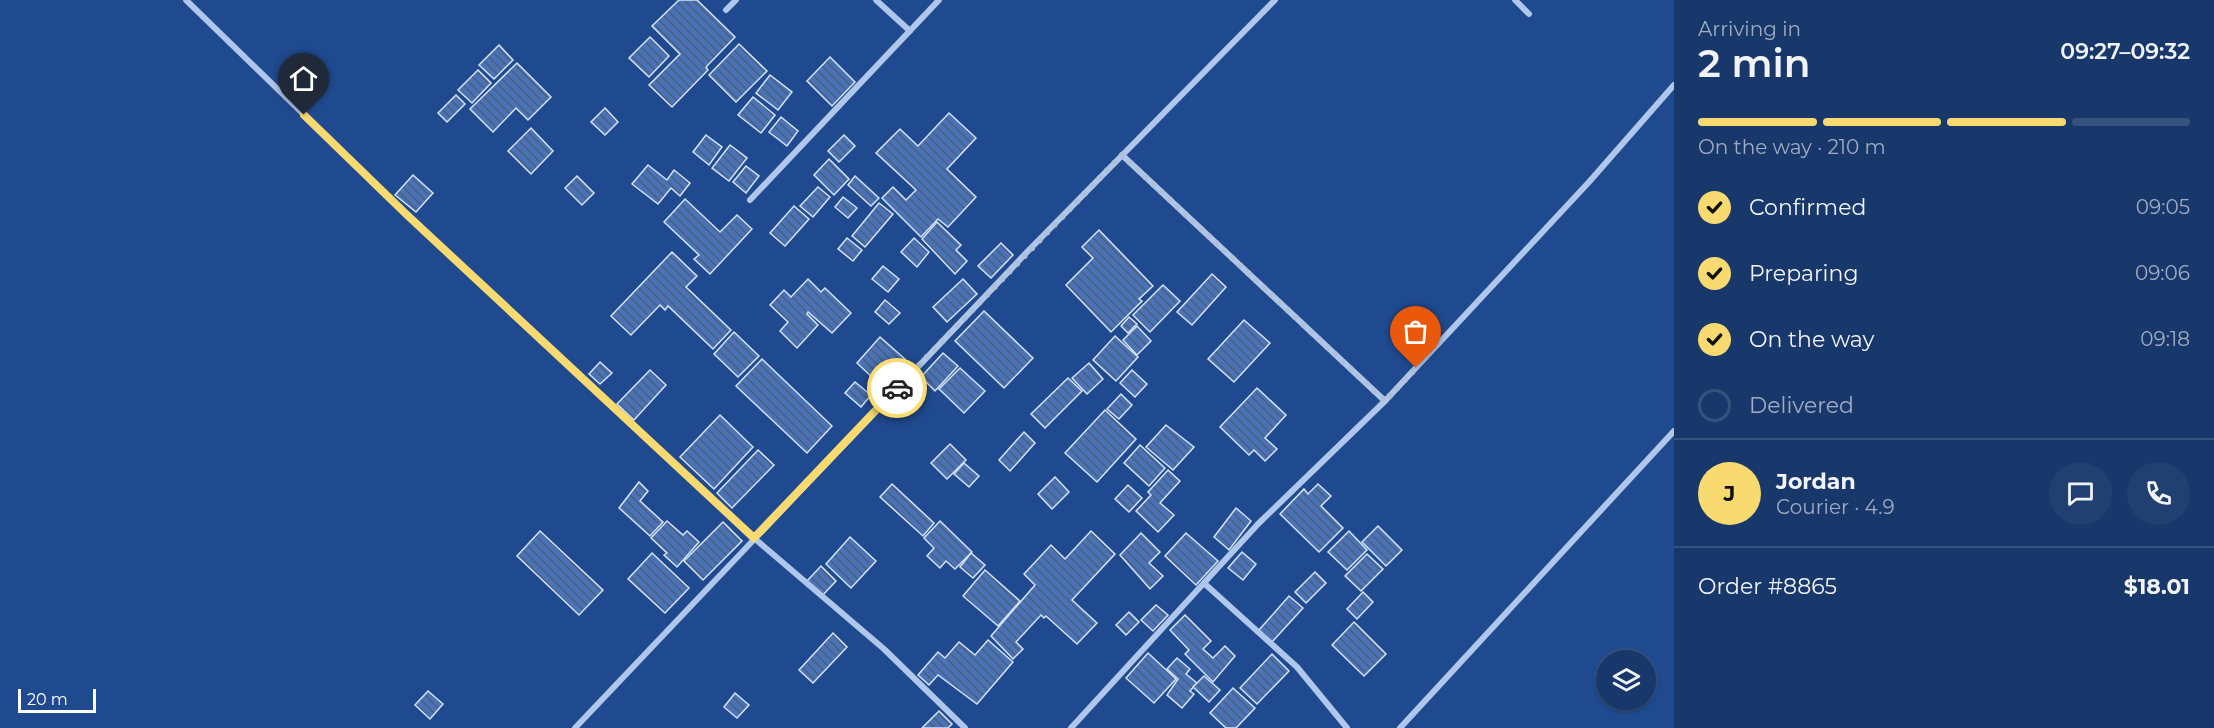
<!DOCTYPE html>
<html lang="en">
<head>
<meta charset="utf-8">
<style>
	:root { --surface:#18386b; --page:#213f71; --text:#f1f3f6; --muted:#9facc1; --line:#36527e; --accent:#f9da71 }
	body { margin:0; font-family:Montserrat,sans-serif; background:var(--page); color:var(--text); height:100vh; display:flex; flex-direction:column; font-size:22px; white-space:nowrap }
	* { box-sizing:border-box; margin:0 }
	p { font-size:20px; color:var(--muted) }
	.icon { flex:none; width:33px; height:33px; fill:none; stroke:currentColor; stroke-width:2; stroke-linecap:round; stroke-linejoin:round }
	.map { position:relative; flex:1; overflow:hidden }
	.details { display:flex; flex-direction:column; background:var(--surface); width:540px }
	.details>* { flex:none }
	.buttons { position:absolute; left:1596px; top:650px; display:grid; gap:12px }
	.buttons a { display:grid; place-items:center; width:60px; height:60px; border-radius:50%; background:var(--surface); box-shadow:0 2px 4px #0004,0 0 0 2px var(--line); font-size:30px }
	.scale { position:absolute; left:18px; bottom:15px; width:78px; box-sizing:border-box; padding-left:6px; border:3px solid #fff; border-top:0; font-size:16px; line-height:21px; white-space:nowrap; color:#fff; -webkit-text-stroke:4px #204a8f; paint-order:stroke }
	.pin { position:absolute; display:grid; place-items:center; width:51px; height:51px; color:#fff; margin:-62px -26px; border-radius:50% 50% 50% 0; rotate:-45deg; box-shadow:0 0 6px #0007 }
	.pin .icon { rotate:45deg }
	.courier { position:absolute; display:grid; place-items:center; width:60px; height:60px; margin:-30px; border:4px solid #f9da71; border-radius:50%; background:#fff; color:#222; box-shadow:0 2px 8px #0007 }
	.head em { font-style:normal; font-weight:600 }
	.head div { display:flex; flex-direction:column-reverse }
	.head { display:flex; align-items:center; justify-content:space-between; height:102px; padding:0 24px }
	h1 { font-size:39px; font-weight:600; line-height:45px }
	.bar { display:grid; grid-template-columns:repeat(4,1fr); gap:9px 6px; align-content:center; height:72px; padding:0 24px }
	.bar i { height:8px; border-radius:4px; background:var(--line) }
	.bar .current { background:var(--accent) }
	.bar p { grid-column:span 4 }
	.line { display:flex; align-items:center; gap:15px; padding:0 24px; border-top:2px solid var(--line) }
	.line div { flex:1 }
	.round { display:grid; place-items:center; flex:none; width:63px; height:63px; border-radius:32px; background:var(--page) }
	ol { padding:0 24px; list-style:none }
	li { display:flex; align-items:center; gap:18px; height:66px }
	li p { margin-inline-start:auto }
	li .icon { padding:6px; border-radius:50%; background:var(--accent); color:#111; stroke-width:4 }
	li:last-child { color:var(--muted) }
	li i { width:33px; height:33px; border:3px solid var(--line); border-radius:50% }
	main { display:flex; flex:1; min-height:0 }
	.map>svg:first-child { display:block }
</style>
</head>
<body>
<main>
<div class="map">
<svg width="1674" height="728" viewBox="0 0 1674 728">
	<defs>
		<pattern id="building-back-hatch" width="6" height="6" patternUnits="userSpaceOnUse" patternTransform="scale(1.5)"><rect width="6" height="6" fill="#4973b6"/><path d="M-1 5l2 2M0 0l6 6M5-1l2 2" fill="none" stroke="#4b5e7c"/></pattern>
	</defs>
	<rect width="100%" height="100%" fill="#204a8f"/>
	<g fill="url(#building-back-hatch)" stroke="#d5e3f9" stroke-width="1.5">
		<polygon points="679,0 697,0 735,37 706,67 708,70 672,107 649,85 680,54 652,26"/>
		<polygon points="650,37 669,56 649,77 629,58"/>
		<polygon points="739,44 767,71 736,102 709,75"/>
		<polygon points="499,45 513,60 494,79 479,65"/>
		<polygon points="830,57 855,82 832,106 807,81"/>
		<polygon points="517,63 551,97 528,120 516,108 493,132 470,109"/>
		<polygon points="478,70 491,83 472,103 458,90"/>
		<polygon points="770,75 792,92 778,110 756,93"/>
		<polygon points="456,95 465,104 447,122 438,113"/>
		<polygon points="753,97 775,115 761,133 738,115"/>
		<polygon points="605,108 618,122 605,135 591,122"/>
		<polygon points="949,113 976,138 947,169 976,197 948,227 938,219 921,237 882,198 893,187 906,200 916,190 876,153 900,129 918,146"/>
		<polygon points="781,117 798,131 787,146 769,132"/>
		<polygon points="531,128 553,151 531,174 508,151"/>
		<polygon points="706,135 722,147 709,165 693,152"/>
		<polygon points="844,135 855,146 839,162 828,151"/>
		<polygon points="730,145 747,158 729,181 712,168"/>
		<polygon points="829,159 849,179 834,195 814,175"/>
		<polygon points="648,165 667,180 674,170 690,183 680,196 671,188 658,204 632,184"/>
		<polygon points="746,166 759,176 746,193 733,182"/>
		<polygon points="413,175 433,193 416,212 395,195"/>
		<polygon points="577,176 594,193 582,205 565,188"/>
		<polygon points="855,176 879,198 871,206 848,185"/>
		<polygon points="818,187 830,197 813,217 800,206"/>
		<polygon points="843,197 857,208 848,218 835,207"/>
		<polygon points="685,199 720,232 737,215 752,229 710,274 694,259 699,255 664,222"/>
		<polygon points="879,203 893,214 865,247 852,236"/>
		<polygon points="794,206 809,219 785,246 770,233"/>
		<polygon points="937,222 961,245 956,250 967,261 955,274 922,239"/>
		<polygon points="1099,230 1153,286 1139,299 1142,301 1111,332 1066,285 1093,258 1082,247"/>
		<polygon points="847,238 862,250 853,261 838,249"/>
		<polygon points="914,238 929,252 917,267 901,252"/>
		<polygon points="1001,243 1013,255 991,278 978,266"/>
		<polygon points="672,252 697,276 686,287 731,330 713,349 668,306 665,310 660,305 631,335 611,316"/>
		<polygon points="883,266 899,279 888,292 872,279"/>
		<polygon points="1212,274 1226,287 1192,325 1177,312"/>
		<polygon points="808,279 821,292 825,288 851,313 832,333 808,312 807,314 818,325 797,348 780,331 788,322 770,305 784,290 791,297"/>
		<polygon points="963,279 977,294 947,322 933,307"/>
		<polygon points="1163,285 1180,301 1150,332 1133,315"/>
		<polygon points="885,300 900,313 889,324 875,312"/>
		<polygon points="984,311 1033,358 1004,388 955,341"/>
		<polygon points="1129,317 1137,324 1128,333 1121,326"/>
		<polygon points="1244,320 1270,343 1234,382 1208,359"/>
		<polygon points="1137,326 1151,341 1137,355 1123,340"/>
		<polygon points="734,332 759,356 738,377 714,354"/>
		<polygon points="1115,336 1138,357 1116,381 1093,360"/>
		<polygon points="880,337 905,359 895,371 899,375 882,395 869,384 873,378 857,363"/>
		<polygon points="943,353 958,366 935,391 921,377"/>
		<polygon points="762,359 832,426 807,453 736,386"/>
		<polygon points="600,362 612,373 600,384 589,374"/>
		<polygon points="1089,363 1103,379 1087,394 1072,378"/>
		<polygon points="960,368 985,391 964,413 939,389"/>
		<polygon points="650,370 666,385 634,420 617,404"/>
		<polygon points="1132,370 1147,384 1135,397 1120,383"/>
		<polygon points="1068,378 1082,391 1045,428 1031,414"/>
		<polygon points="855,382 871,395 861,407 845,393"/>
		<polygon points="1257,388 1286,415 1265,438 1277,449 1265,461 1254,450 1249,455 1220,427"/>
		<polygon points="1121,394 1132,405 1119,419 1107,409"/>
		<polygon points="1105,410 1136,439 1097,482 1065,453"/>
		<polygon points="720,415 753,447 714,489 680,457"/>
		<polygon points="1166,425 1194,447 1173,470 1146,447"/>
		<polygon points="1024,432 1035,443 1010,471 999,460"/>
		<polygon points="950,444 966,460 947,479 931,463"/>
		<polygon points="1140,445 1165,468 1149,486 1124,463"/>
		<polygon points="758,450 774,465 732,508 717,493"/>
		<polygon points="964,463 979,476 969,487 954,474"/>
		<polygon points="1168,470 1180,481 1160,503 1174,515 1158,532 1136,511 1151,495 1148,492"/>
		<polygon points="1055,477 1069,492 1052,509 1038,494"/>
		<polygon points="639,482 648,491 640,501 663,522 650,536 619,508"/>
		<polygon points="892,484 934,523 923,536 880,497"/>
		<polygon points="1318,484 1331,496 1321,506 1343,528 1319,552 1280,514 1304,489 1308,494"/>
		<polygon points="1128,485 1142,498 1129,512 1115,499"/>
		<polygon points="1236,508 1251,521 1229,550 1214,537"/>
		<polygon points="667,521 683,535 687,531 699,542 677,567 664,555 667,553 651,538"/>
		<polygon points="940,521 972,552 955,569 946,561 940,568 927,556 934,548 924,538"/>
		<polygon points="723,522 742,541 703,580 684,561"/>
		<polygon points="1378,526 1402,550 1386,566 1362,542"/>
		<polygon points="540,531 603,590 579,615 517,556"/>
		<polygon points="1091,531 1115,554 1072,600 1097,623 1077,644 1046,616 1044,618 1041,615 1016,642 1023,649 1013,659 991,636 1035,585 1024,574 1051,545 1065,559"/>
		<polygon points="1349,531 1367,550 1347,570 1328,552"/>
		<polygon points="1141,533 1160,552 1149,563 1163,576 1150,589 1120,555"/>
		<polygon points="1186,533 1218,561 1196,585 1165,556"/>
		<polygon points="850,537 876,561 851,588 826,564"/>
		<polygon points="1242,552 1256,564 1243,580 1228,568"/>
		<polygon points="652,553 689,588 665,613 628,579"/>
		<polygon points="971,553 985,565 973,578 960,567"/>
		<polygon points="1367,554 1383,569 1361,591 1345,576"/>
		<polygon points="821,566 836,581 822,596 807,581"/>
		<polygon points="985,570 1020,601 998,626 963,596"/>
		<polygon points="1315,572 1326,583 1306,603 1295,592"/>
		<polygon points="1363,592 1373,602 1357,619 1347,609"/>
		<polygon points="1289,596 1303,608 1272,642 1259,630"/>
		<polygon points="1156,605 1168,615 1153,631 1141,620"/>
		<polygon points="1129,612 1139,622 1126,635 1116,625"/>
		<polygon points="1185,615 1211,641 1203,649 1213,658 1225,646 1235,656 1213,682 1185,654 1189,650 1170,630"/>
		<polygon points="1354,622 1386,654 1364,676 1332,645"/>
		<polygon points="833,633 847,647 813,683 799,670"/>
		<polygon points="988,640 1013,662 977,704 938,675 929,685 918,675 938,652 945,658 959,642 975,655"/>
		<polygon points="1148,653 1176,679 1154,703 1126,678"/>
		<polygon points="1272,654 1289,671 1257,704 1240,688"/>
		<polygon points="1177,658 1190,669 1186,674 1197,683 1190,691 1194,694 1182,708 1167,695 1178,679 1167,669"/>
		<polygon points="1204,676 1220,690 1209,702 1193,687"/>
		<polygon points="1233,688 1255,708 1236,728 1226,728 1210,713"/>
		<polygon points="428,691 443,704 430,719 415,705"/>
		<polygon points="735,693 749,705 737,718 724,707"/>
		<polygon points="939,711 952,724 948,728 922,728"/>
	</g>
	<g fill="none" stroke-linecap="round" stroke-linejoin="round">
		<g stroke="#b0c7ec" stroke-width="6">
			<polyline points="186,0 406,214 754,538 884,649 965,728"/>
			<polyline points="876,0 910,31"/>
			<polyline points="1515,0 1529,14"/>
			<polyline points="726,10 736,0"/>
			<polyline points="1122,155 1385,401"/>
			<polyline points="750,200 939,0"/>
			<polyline points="1205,584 1297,667 1347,728"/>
			<polyline points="575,728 1028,251 1275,0"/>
			<polyline points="1071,728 1258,524 1385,401 1589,182 1674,85"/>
			<polyline points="1400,728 1674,431"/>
		</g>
	</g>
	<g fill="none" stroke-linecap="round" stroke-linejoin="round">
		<polyline stroke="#b1c0d8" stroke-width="6" stroke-dasharray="0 10.8" points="897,388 1122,155 1385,401 1416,368"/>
		<polyline stroke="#f9da71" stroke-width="8" points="304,115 406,214 754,538 897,388"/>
	</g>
</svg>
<div class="buttons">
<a><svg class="icon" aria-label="layers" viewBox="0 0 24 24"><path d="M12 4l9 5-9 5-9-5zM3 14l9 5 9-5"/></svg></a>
</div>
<div class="scale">20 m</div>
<div class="pin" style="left:1416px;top:368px;background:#ea580c"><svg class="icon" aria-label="bag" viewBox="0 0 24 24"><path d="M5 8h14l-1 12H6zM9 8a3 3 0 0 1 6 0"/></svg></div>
<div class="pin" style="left:304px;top:115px;background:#1f2937"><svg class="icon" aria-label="home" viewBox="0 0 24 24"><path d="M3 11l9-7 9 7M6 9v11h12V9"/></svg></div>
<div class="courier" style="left:897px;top:388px"><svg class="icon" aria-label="car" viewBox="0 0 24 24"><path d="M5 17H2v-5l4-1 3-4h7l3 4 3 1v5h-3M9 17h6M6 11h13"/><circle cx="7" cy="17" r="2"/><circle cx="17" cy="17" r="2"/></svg></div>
</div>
<section class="details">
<div class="head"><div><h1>2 min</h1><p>Arriving in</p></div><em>09:27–09:32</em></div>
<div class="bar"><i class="current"></i><i class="current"></i><i class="current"></i><i></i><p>On the way · 210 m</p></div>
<ol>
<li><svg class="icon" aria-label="check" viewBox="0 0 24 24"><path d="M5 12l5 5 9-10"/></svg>Confirmed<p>09:05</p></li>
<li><svg class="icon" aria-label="check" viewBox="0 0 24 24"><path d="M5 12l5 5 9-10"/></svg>Preparing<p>09:06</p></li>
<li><svg class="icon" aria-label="check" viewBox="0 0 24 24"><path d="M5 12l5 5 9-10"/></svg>On the way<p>09:18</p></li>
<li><i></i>Delivered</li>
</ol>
<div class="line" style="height:108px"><b class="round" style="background:var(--accent);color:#111">J</b><div><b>Jordan</b><p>Courier · 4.9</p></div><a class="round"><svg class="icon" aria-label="chat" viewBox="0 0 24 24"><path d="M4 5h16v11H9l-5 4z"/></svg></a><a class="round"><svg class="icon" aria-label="phone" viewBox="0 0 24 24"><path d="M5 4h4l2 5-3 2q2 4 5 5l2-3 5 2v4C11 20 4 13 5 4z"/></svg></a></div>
<div class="line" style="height:78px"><div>Order #8865</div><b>$18.01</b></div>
</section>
</main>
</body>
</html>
